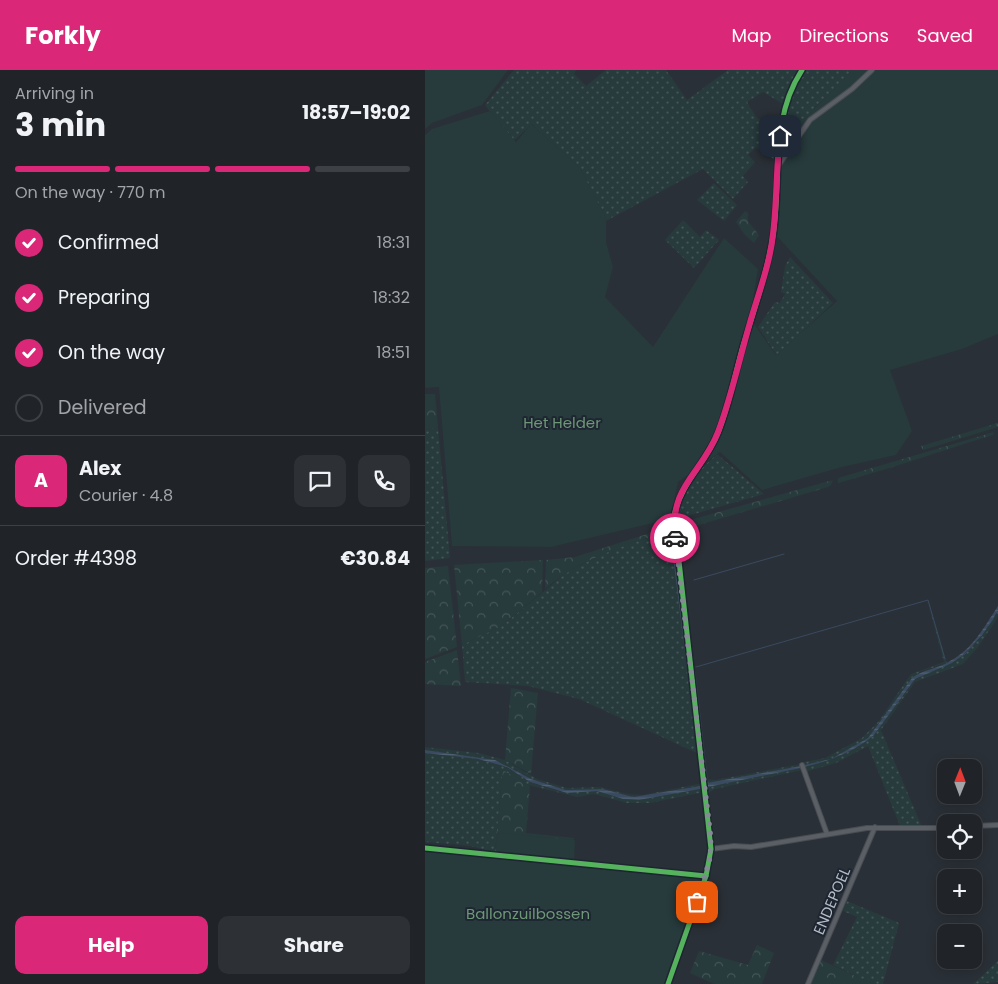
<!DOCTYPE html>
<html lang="en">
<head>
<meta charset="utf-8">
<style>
	:root { --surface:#202429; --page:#2d3035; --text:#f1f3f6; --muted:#a2a4a8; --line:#3d4146; --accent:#db2777 }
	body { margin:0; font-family:Poppins,sans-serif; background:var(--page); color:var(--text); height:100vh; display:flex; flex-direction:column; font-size:19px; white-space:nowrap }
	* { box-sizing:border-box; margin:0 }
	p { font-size:16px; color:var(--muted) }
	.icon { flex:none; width:28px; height:28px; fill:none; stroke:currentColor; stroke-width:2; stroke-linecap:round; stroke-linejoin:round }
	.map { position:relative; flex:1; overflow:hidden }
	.panel { display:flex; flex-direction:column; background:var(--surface); width:425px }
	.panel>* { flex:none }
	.needle { width:32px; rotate:1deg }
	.buttons { position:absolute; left:512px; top:689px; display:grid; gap:10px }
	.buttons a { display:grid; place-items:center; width:45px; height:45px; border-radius:10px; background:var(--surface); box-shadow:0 2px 12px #0003,0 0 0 1px var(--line); font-size:25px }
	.pin { position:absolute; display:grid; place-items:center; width:42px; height:42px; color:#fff; margin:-21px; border-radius:10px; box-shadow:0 2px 8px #0006 }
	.courier { position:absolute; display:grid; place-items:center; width:50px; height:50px; margin:-25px; border:4px solid #db2777; border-radius:50%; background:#fff; color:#222; box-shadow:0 1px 6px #0007 }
	.summary em { font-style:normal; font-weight:700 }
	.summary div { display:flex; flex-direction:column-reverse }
	.summary { display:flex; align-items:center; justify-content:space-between; height:85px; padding:0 15px }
	h1 { font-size:32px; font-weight:700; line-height:38px }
	.bar { display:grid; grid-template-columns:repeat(4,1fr); gap:8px 5px; align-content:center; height:60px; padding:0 15px }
	.bar i { height:6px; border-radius:4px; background:var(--line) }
	.bar .on { background:var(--accent) }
	.bar p { grid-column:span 4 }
	.line { display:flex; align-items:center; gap:12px; padding:0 15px; border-top:1px solid var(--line) }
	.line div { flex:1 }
	.round { display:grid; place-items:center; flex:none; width:52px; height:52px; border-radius:10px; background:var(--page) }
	ol { padding:0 15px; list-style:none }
	li { display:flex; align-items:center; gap:15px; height:55px }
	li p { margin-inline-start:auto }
	li .icon { padding:5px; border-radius:50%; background:var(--accent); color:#fff; stroke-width:4 }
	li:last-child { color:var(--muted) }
	li i { width:28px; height:28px; border:2px solid var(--line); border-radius:50% }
	.action { display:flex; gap:10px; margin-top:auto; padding:10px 15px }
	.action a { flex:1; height:58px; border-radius:10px; background:var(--accent); color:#fff; font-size:20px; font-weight:700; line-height:58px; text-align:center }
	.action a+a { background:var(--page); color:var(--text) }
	header { display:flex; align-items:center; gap:30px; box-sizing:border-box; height:70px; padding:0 25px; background:var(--accent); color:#fff }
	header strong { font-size:24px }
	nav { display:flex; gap:28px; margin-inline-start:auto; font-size:18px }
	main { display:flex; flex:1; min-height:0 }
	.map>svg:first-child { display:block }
</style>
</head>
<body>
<header>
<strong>Forkly</strong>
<nav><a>Map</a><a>Directions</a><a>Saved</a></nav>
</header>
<main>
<section class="panel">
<div class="summary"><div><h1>3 min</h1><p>Arriving in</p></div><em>18:57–19:02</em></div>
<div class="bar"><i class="on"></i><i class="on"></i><i class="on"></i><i></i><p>On the way · 770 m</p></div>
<ol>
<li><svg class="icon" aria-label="check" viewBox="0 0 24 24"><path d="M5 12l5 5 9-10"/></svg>Confirmed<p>18:31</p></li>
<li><svg class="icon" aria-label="check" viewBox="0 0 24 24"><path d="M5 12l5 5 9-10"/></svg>Preparing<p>18:32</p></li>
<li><svg class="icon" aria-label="check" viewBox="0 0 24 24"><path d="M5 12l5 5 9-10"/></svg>On the way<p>18:51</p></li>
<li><i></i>Delivered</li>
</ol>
<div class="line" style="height:90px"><b class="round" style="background:var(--accent);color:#fff">A</b><div><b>Alex</b><p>Courier · 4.8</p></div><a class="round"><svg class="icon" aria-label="chat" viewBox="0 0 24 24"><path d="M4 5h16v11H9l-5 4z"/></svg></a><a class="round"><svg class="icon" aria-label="phone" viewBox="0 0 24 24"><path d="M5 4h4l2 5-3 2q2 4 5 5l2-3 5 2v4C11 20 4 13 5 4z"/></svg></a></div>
<div class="line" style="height:65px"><div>Order #4398</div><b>€30.84</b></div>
<div class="action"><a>Help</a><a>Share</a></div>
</section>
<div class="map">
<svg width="573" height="914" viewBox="0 0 573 914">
	<defs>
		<pattern id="grass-dots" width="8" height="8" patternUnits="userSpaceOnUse" patternTransform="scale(1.25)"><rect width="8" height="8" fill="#273a3c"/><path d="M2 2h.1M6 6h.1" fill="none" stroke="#445557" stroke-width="1.8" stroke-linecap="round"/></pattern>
		<pattern id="forest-crowns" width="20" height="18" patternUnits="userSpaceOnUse" patternTransform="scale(1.25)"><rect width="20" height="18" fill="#273a3c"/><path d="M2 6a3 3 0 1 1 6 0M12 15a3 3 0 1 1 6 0" fill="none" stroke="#445557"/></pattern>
		<pattern id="water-rules" width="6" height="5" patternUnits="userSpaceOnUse" patternTransform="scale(1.25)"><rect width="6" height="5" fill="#3a4a60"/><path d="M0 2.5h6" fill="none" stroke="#546275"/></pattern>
	</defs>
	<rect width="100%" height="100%" fill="#2a3037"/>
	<g fill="url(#grass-dots)" fill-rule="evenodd">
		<polygon points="89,0 151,0 149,4 161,16 181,0 241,0 262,30 303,0 374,0 364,17 358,34 338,22 322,32 331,47 353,61 350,90 331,77 323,85 330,92 318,106 323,112 308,129 278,99 181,151 107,54 91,69 87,70 60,35"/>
		<path d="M379,0H432L390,37L366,74L356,66C360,42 366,20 379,0Z"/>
		<polygon points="289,113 312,135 299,151 272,130"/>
		<polygon points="258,150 275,167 281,160 294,170 269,198 240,170"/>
		<polygon points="365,187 408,233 352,286 333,257 350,232 355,233 360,224 356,222 360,196"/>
		<polygon points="13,358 25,488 0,491 0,359"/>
		<path d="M292,384L339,424L252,449C251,419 273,402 292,384Z"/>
		<polygon points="247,460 274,684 154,629 103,616 40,612 37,575 78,555 142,502 183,481"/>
		<polygon points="502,530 522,593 495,602 487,608 443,668 406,689 379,695 379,692 400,688 437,668 453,652 486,604 519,592"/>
		<path d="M573,541V547L553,577L538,594L490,612L456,660L497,757L475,756L443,676L411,693L380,702L379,697C404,691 429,682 449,665L490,609L527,593L540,584L555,568Z"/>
		<polygon points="0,677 54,683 80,690 112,709 142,718 174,717 203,724 218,725 278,713 279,722 225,733 202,733 169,724 152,727 99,714 78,700 70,782 45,776 0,772 0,683 53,689 82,697 105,712 136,722 172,721 198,729 214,730 275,719 274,716 208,727 178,719 141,720 106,709 70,690 0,680"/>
		<path d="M376,694L377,700L290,719L283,723L280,709L290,710ZM375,696L376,698L283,717L282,714Z"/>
		<polygon points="422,831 474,853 458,914 448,914 408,895 432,847 418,841"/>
		<polygon points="573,891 573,912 548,914"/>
	</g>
	<g fill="url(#forest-crowns)">
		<polygon points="320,141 323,143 323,151 334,165 329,173 320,165 311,152"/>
		<polygon points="0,324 10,324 13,358 0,359"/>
		<polygon points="573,353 573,357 498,380 496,376"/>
		<path d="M569,362L568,365C516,381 465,399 413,413V408Z"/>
		<polygon points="408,410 406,415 403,417 267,457 254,470 252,454 254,453"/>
		<path d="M241,458L247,460C199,476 160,486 120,519L121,490L150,487Z"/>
		<polygon points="118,490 117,522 78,555 37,575 29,495"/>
		<polygon points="23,496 32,577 0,589 0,498"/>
		<polygon points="32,580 36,616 0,614 0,592"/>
		<polygon points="86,618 113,623 106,704 80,690"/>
		<polygon points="78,700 105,716 101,763 149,768 147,789 70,782"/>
		<polygon points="332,875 349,883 337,914 289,914 265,903 274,881 323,895"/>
		<polygon points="396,890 448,914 385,914"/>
	</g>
	<g fill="#273a3c">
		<polygon points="0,0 83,0 57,35 7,53 0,59"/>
		<polygon points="428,0 573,0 573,264 537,279 465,300 487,361 471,385 417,397 337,420 295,382 253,412 245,449 126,477 27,476 14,317 0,318 0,65 7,59 65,41 91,72 106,54 155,98 181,148 181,172 188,197 180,227 228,277 299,168 333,199 325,248 351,285 412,231 349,163 354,89 381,47"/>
		<polygon points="74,763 150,770 149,791 284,803 244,914 0,914 0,777 71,782"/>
	</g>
	<g fill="url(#water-rules)">
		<path d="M573,536V541L558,564L539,584L527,593L490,609L449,665C429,682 404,691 379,697V695L406,689L443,668L487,608C498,599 513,599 525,591C548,579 559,557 573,536Z"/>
		<polygon points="0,680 70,690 106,709 141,720 178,719 208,727 275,716 275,719 214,730 198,729 172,721 142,723 105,712 82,697 53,689 0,683"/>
		<polygon points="376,696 376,698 283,717 282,713"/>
	</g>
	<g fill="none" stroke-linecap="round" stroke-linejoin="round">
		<g stroke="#3a4a60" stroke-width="1">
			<polyline points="246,467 273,682"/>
			<polyline points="254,467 269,598"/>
			<polyline points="269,510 359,484"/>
			<polyline points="563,556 568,549"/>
			<polyline points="271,597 503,530 520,589"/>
			<polyline points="518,597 540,584 558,563"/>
			<polyline points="270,602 282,708"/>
		</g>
		<defs>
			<g id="minor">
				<polyline points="353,96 385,50 427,19 447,0"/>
				<polyline points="377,695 402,764"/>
				<polyline points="549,756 573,755"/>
				<polyline points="286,779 309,776 326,777 442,758 521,758"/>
				<path d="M243,914L281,806L286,779L249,446C257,410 280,395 293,363C304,336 310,304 318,276C329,240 342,203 348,166C357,110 344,50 377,0"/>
				<polyline points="383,914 450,757"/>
			</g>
		</defs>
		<use href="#minor" stroke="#484c52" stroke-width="6"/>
		<use href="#minor" stroke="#5a5e65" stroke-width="4"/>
		<defs>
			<g id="cycleway">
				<polyline points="0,778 281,806"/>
				<path d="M243,914L281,806L286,779L249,446C257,410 280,395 293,363C304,336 310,304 318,276C329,240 342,203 348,166C357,110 344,50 377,0"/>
			</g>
		</defs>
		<use href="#cycleway" stroke="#1e2631" stroke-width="8"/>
		<use href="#cycleway" stroke="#56b35d" stroke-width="5"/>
	</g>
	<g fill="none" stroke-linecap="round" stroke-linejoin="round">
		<polyline stroke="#848b95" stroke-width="5" stroke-dasharray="0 9" points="250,468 286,768 285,788 272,832"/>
		<path stroke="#db2777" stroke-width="6" d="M250,468C244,415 277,404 293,362C306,328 314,291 324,256C332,227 345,195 348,164C352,132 351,99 355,66"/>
	</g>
	<g text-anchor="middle" stroke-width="4" stroke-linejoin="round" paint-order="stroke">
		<g font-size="15" fill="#6e9777" stroke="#1e2631">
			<text x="137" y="358">Het Helder</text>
			<text x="103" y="849">Ballonzuilbossen</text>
		</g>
		<g font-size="15" fill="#b5bcc8" stroke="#1e2631">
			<text transform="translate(407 831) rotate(-67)" y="5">ENDEPOEL</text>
		</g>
	</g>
</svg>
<div class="buttons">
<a><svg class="needle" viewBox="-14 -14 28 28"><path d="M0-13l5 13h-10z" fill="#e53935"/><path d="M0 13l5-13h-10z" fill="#a2a4a8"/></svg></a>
<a><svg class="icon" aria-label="locate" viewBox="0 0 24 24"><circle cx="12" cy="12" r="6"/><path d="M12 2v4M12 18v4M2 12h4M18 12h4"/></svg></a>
<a>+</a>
<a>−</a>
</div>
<div class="pin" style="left:272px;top:832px;background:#ea580c"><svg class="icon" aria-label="bag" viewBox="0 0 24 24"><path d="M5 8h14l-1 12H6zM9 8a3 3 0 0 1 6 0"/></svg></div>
<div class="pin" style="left:355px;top:66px;background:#1f2937"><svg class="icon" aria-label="home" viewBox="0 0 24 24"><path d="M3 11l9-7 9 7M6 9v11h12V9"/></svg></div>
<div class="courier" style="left:250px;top:468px"><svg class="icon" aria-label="car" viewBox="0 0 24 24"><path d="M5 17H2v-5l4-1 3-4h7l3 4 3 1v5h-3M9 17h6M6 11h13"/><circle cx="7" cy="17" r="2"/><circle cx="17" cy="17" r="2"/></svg></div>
</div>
</main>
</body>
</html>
